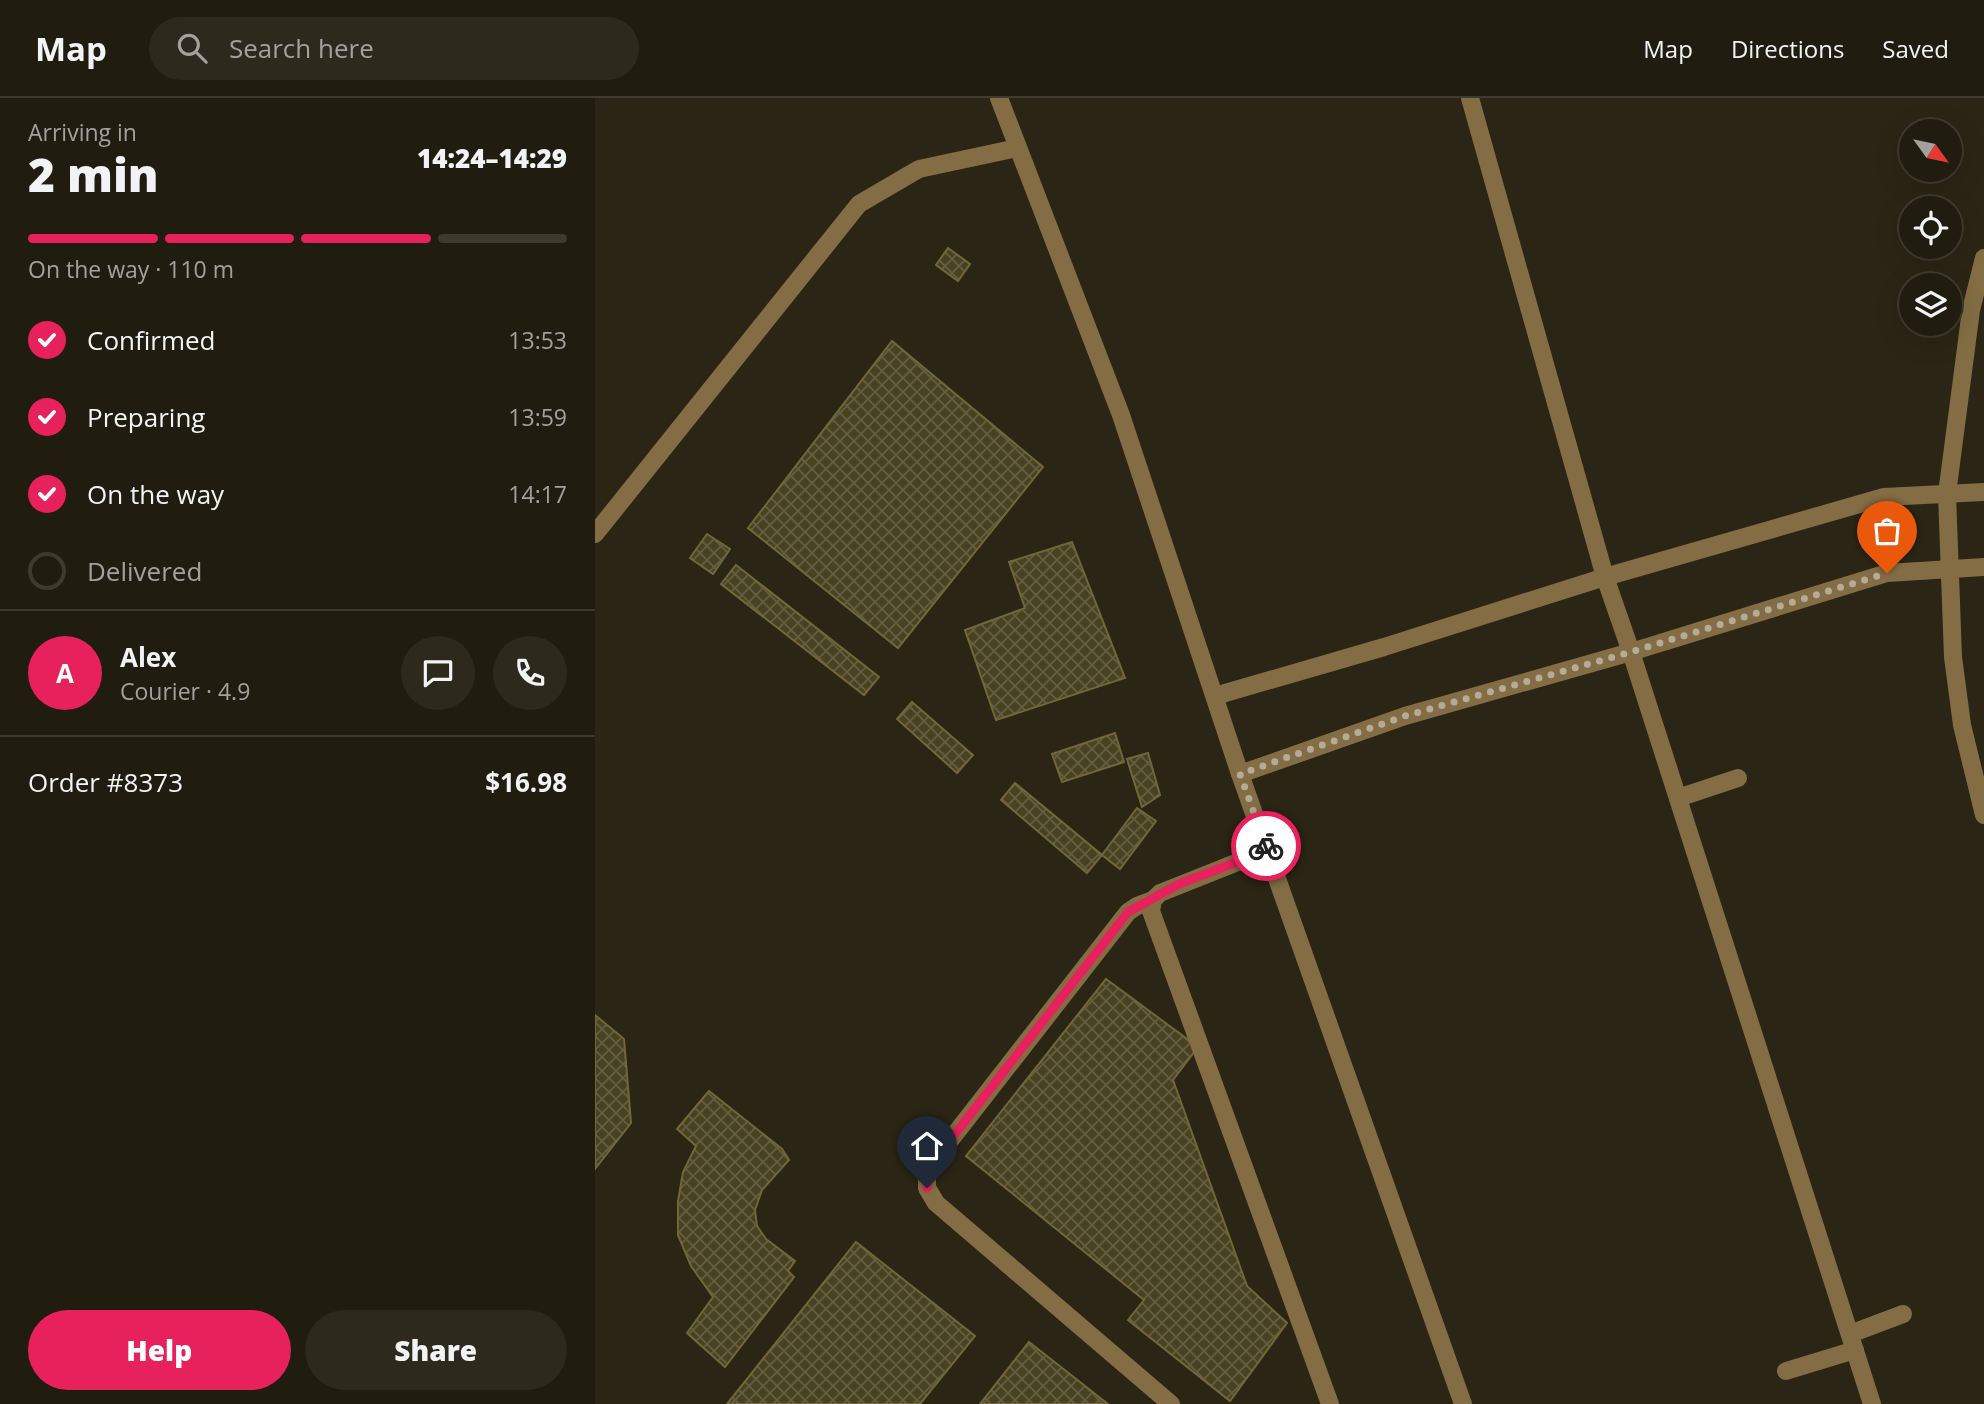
<!DOCTYPE html>
<html lang="en">
<head>
<meta charset="utf-8">
<style>
	:root { --surface:#201c0f; --page:#2d291d; --text:#f1f3f6; --muted:#a2a19e; --line:#3d3a2f; --accent:#e7215c }
	body { margin:0; font-family:"Open Sans",sans-serif; background:var(--page); color:var(--text); height:100vh; display:flex; flex-direction:column; font-size:26px; white-space:nowrap }
	* { box-sizing:border-box; margin:0 }
	p { font-size:23px; color:var(--muted) }
	.icon { flex:none; width:38px; height:38px; fill:none; stroke:currentColor; stroke-width:2; stroke-linecap:round; stroke-linejoin:round }
	.map { position:relative; flex:1; overflow:hidden }
	.drawer { display:flex; flex-direction:column; background:var(--surface); width:595px }
	.drawer>* { flex:none }
	.needle { width:46px; rotate:123deg }
	.buttons { position:absolute; left:1304px; top:21px; display:grid; gap:14px }
	.buttons a { display:grid; place-items:center; width:63px; height:63px; border-radius:50%; background:var(--surface); box-shadow:0 7px 28px #0002,0 0 0 2px var(--line); font-size:35px }
	.pin { position:absolute; display:grid; place-items:center; width:60px; height:60px; color:#fff; margin:-72px -30px; border-radius:50% 50% 50% 0; rotate:-45deg; box-shadow:0 0 7px #0007 }
	.pin .icon { rotate:45deg }
	.courier { position:absolute; display:grid; place-items:center; width:70px; height:70px; margin:-35px; border:5px solid #e7215c; border-radius:50%; background:#fff; color:#222; box-shadow:0 2px 9px #0007 }
	.head em { font-style:normal; font-weight:800 }
	.head div { display:flex; flex-direction:column-reverse }
	.head { display:flex; align-items:center; justify-content:space-between; height:119px; padding:0 28px }
	h1 { font-size:46px; font-weight:800; line-height:52px }
	.bar { display:grid; grid-template-columns:repeat(4,1fr); gap:10px 7px; align-content:center; height:84px; padding:0 28px }
	.bar i { height:9px; border-radius:5px; background:var(--line) }
	.bar .on { background:var(--accent) }
	.bar p { grid-column:span 4 }
	.line { display:flex; align-items:center; gap:18px; padding:0 28px; border-top:2px solid var(--line) }
	.line div { flex:1 }
	.round { display:grid; place-items:center; flex:none; width:74px; height:74px; border-radius:37px; background:var(--page) }
	ol { padding:0 28px; list-style:none }
	li { display:flex; align-items:center; gap:21px; height:77px }
	li p { margin-inline-start:auto }
	li .icon { padding:7px; border-radius:50%; background:var(--accent); color:#fff; stroke-width:4 }
	li:last-child { color:var(--muted) }
	li i { width:38px; height:38px; border:4px solid var(--line); border-radius:50% }
	.cta { display:flex; gap:14px; margin-top:auto; padding:14px 28px }
	.cta a { flex:1; height:80px; border-radius:42px; background:var(--accent); color:#fff; font-size:28px; font-weight:800; line-height:80px; text-align:center }
	.cta a+a { background:var(--page); color:var(--text) }
	header { display:flex; align-items:center; gap:42px; box-sizing:border-box; height:98px; padding:0 35px; background:var(--surface); border-bottom:2px solid var(--line) }
	header strong { font-size:33px }
	nav { display:flex; gap:38px; margin-inline-start:auto; font-size:24px }
	.search { width:490px; height:63px; background:var(--page); display:flex; align-items:center; gap:18px; box-sizing:border-box; padding:0 24px; border-radius:38px; color:var(--muted); font-size:26px }
	main { display:flex; flex:1; min-height:0 }
	.map>svg:first-child { display:block }
</style>
</head>
<body>
<header>
<strong>Map</strong>
<div class="search"><svg class="icon" aria-label="search" viewBox="0 0 24 24"><circle cx="10" cy="10" r="6"/><path d="M15 15l6 6"/></svg>Search here</div>
<nav><a>Map</a><a>Directions</a><a>Saved</a></nav>
</header>
<main>
<section class="drawer">
<div class="head"><div><h1>2 min</h1><p>Arriving in</p></div><em>14:24–14:29</em></div>
<div class="bar"><i class="on"></i><i class="on"></i><i class="on"></i><i></i><p>On the way · 110 m</p></div>
<ol>
<li><svg class="icon" aria-label="check" viewBox="0 0 24 24"><path d="M5 12l5 5 9-10"/></svg>Confirmed<p>13:53</p></li>
<li><svg class="icon" aria-label="check" viewBox="0 0 24 24"><path d="M5 12l5 5 9-10"/></svg>Preparing<p>13:59</p></li>
<li><svg class="icon" aria-label="check" viewBox="0 0 24 24"><path d="M5 12l5 5 9-10"/></svg>On the way<p>14:17</p></li>
<li><i></i>Delivered</li>
</ol>
<div class="line" style="height:126px"><b class="round" style="background:var(--accent);color:#fff">A</b><div><b>Alex</b><p>Courier · 4.9</p></div><a class="round"><svg class="icon" aria-label="chat" viewBox="0 0 24 24"><path d="M4 5h16v11H9l-5 4z"/></svg></a><a class="round"><svg class="icon" aria-label="phone" viewBox="0 0 24 24"><path d="M5 4h4l2 5-3 2q2 4 5 5l2-3 5 2v4C11 20 4 13 5 4z"/></svg></a></div>
<div class="line" style="height:91px"><div>Order #8373</div><b>$16.98</b></div>
<div class="cta"><a>Help</a><a>Share</a></div>
</section>
<div class="map">
<svg width="1389" height="1306" viewBox="0 0 1389 1306">
	<defs>
		<pattern id="building-cross-hatch" width="8" height="8" patternUnits="userSpaceOnUse" patternTransform="scale(1.75)"><rect width="8" height="8" fill="#494222"/><path d="M0 0l8 8M0 8l8-8" fill="none" stroke="#645e42"/></pattern>
	</defs>
	<rect width="100%" height="100%" fill="#2a2514"/>
	<g fill="url(#building-cross-hatch)" stroke="#736737" stroke-width="2">
		<polygon points="353,150 375,166 363,183 341,167"/>
		<polygon points="297,243 448,369 303,550 153,430"/>
		<polygon points="112,436 135,451 118,476 95,460"/>
		<polygon points="477,444 530,580 401,622 370,532 430,510 414,464"/>
		<polygon points="141,467 284,579 269,597 126,486"/>
		<polygon points="317,604 378,657 362,675 302,621"/>
		<polygon points="520,635 529,664 467,684 457,656"/>
		<polygon points="553,655 565,697 547,709 532,661"/>
		<polygon points="420,685 507,757 492,775 406,702"/>
		<polygon points="542,710 561,723 525,771 507,757"/>
		<polygon points="511,881 603,949 578,982 652,1188 692,1225 635,1303 533,1222 549,1202 371,1058"/>
		<polygon points="0,917 29,941 36,1025 0,1071"/>
		<polygon points="114,993 187,1051 194,1062 167,1092 160,1112 162,1128 171,1141 200,1163 193,1173 199,1179 130,1269 92,1235 118,1199 96,1168 83,1137 83,1103 88,1074 101,1048 82,1031"/>
		<polygon points="261,1144 380,1238 325,1306 132,1306"/>
		<polygon points="434,1244 513,1306 385,1306"/>
	</g>
	<g fill="none" stroke-linecap="round" stroke-linejoin="round">
		<g stroke="#846d44" stroke-width="18">
			<polyline points="404,0 526,317 645,676 868,1306"/>
			<polyline points="875,0 1010,479 1036,554 1277,1306"/>
			<polyline points="1389,160 1376,212 1352,396 1358,559 1367,627 1389,717"/>
			<polyline points="0,436 264,106 324,71 422,50"/>
			<polyline points="620,598 789,549 1010,479 1289,399 1389,394"/>
			<polyline points="645,676 810,618 1036,554 1292,475 1389,469"/>
			<polyline points="1083,700 1143,680"/>
			<polyline points="673,752 565,795 558,802 556,813 735,1306"/>
			<polyline points="558,802 542,808 533,814 332,1072 332,1090 341,1105 576,1306"/>
			<polyline points="1255,1236 1308,1216"/>
			<polyline points="1191,1273 1260,1252"/>
		</g>
	</g>
	<g fill="none" stroke-linecap="round" stroke-linejoin="round">
		<polyline stroke="#b2ac99" stroke-width="7" stroke-dasharray="0 12.6" points="671,748 645,676 810,618 1036,554 1292,475"/>
		<polyline stroke="#e7215c" stroke-width="9" points="332,1090 332,1072 533,814 584,786 673,752 671,748"/>
	</g>
</svg>
<div class="buttons">
<a><svg class="needle" viewBox="-14 -14 28 28"><path d="M0-13l5 13h-10z" fill="#e53935"/><path d="M0 13l5-13h-10z" fill="#a2a19e"/></svg></a>
<a><svg class="icon" aria-label="locate" viewBox="0 0 24 24"><circle cx="12" cy="12" r="6"/><path d="M12 2v4M12 18v4M2 12h4M18 12h4"/></svg></a>
<a><svg class="icon" aria-label="layers" viewBox="0 0 24 24"><path d="M12 4l9 5-9 5-9-5zM3 14l9 5 9-5"/></svg></a>
</div>
<div class="pin" style="left:1292px;top:475px;background:#ea580c"><svg class="icon" aria-label="bag" viewBox="0 0 24 24"><path d="M5 8h14l-1 12H6zM9 8a3 3 0 0 1 6 0"/></svg></div>
<div class="pin" style="left:332px;top:1090px;background:#1f2937"><svg class="icon" aria-label="home" viewBox="0 0 24 24"><path d="M3 11l9-7 9 7M6 9v11h12V9"/></svg></div>
<div class="courier" style="left:671px;top:748px"><svg class="icon" aria-label="bike" viewBox="0 0 24 24"><circle cx="6" cy="16" r="4"/><circle cx="18" cy="16" r="4"/><path d="M6 16l4-8h5l3 8M10 8l3 8H6M13 5h3"/></svg></div>
</div>
</main>
</body>
</html>
